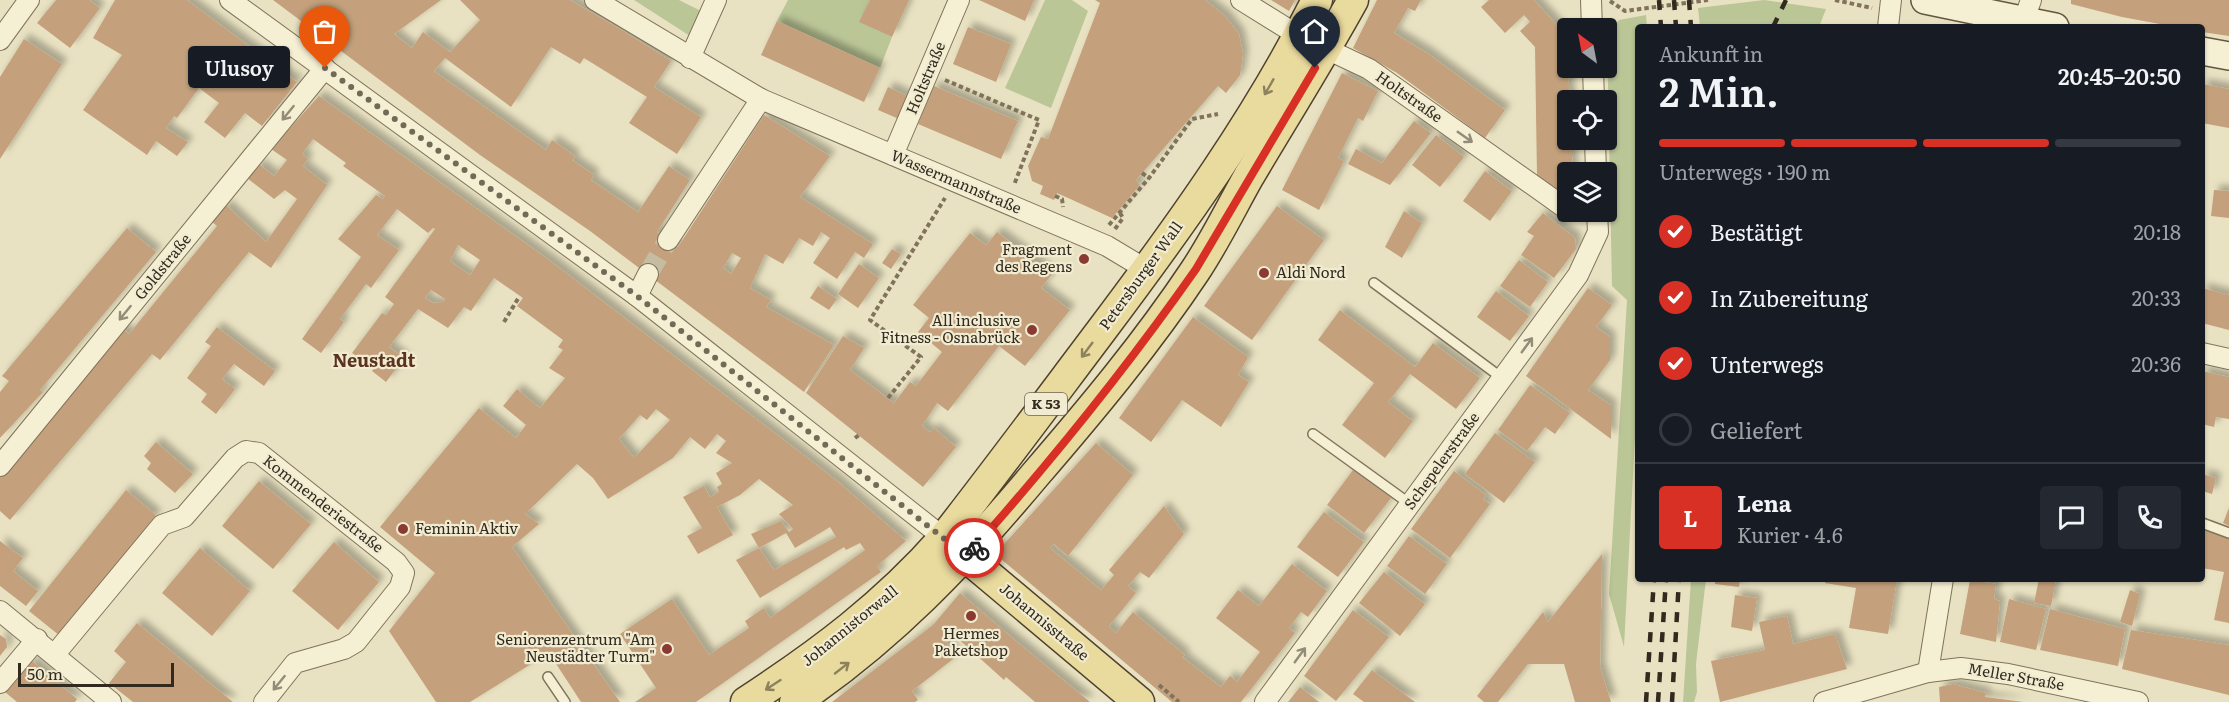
<!DOCTYPE html>
<html lang="de">
<head>
<meta charset="utf-8">
<style>
	:root { --surface:#171b24; --page:#242831; --text:#f1f3f6; --muted:#9ea1a6; --line:#363941; --accent:#d93025 }
	body { margin:0; font-family:Literata,serif; background:var(--page); color:var(--text); height:100vh; display:flex; flex-direction:column; font-size:22px; white-space:nowrap }
	* { box-sizing:border-box; margin:0 }
	p { font-size:20px; color:var(--muted) }
	.icon { flex:none; width:33px; height:33px; fill:none; stroke:currentColor; stroke-width:2; stroke-linecap:round; stroke-linejoin:round }
	.map { position:relative; flex:1; overflow:hidden }
	.drawer { position:absolute; left:1635px; top:24px; width:570px; height:558px; display:flex; flex-direction:column; background:var(--surface); border-radius:6px; box-shadow:0 2px 4px #0004 }
	.drawer>* { flex:none }
	.needle { width:39px; rotate:328deg }
	.tools { position:absolute; left:1557px; top:18px; display:grid; gap:12px }
	.tools a { display:grid; place-items:center; width:60px; height:60px; border-radius:6px; background:var(--surface); box-shadow:0 2px 4px #0004; font-size:30px }
	.scale { position:absolute; left:18px; bottom:15px; width:156px; box-sizing:border-box; padding-left:6px; border:3px solid #322a1e; border-top:0; font-size:16px; line-height:21px; white-space:nowrap; color:#322a1e; -webkit-text-stroke:4px #f1ecd1; paint-order:stroke }
	.pin { position:absolute; display:grid; place-items:center; width:51px; height:51px; color:#fff; margin:-62px -26px; border-radius:50% 50% 50% 0; rotate:-45deg; box-shadow:0 0 6px #0007 }
	.pin .icon { rotate:45deg }
	.courier { position:absolute; display:grid; place-items:center; width:60px; height:60px; margin:-30px; border:4px solid #d93025; border-radius:50%; background:#fff; color:#222; box-shadow:0 2px 8px #0007 }
	.bubble { position:absolute; height:42px; border-radius:6px; background:var(--surface); box-shadow:0 2px 4px #0004; font-size:20px; font-weight:600; line-height:42px; text-align:center }
	.summary em { font-style:normal; font-weight:600 }
	.summary div { display:flex; flex-direction:column-reverse }
	.summary { display:flex; align-items:center; justify-content:space-between; height:102px; padding:0 24px }
	h1 { font-size:39px; font-weight:600; line-height:45px }
	.bar { display:grid; grid-template-columns:repeat(4,1fr); gap:9px 6px; align-content:center; height:72px; padding:0 24px }
	.bar i { height:8px; border-radius:4px; background:var(--line) }
	.bar .current { background:var(--accent) }
	.bar p { grid-column:span 4 }
	.line { display:flex; align-items:center; gap:15px; padding:0 24px; border-top:2px solid var(--line) }
	.line div { flex:1 }
	.round { display:grid; place-items:center; flex:none; width:63px; height:63px; border-radius:6px; background:var(--page) }
	ol { padding:0 24px; list-style:none }
	li { display:flex; align-items:center; gap:18px; height:66px }
	li p { margin-inline-start:auto }
	li .icon { padding:6px; border-radius:50%; background:var(--accent); color:#fff; stroke-width:4 }
	li:last-child { color:var(--muted) }
	li i { width:33px; height:33px; border:3px solid var(--line); border-radius:50% }
	.map>svg:first-child { display:block }
</style>
</head>
<body>
<div class="map">
<svg width="2229" height="702" viewBox="0 0 2229 702">
	<defs>
		<filter id="shadow"><feDropShadow dx="5.5" dy="-5.5" stdDeviation="3" flood-color="#0004"/></filter>
	</defs>
	<rect width="100%" height="100%" fill="#e9e2c2"/>
	<g fill="#bbc697">
		<polygon points="634,0 679,0 701,11 690,36"/>
		<polygon points="788,0 870,0 860,22 892,37 880,68 777,21"/>
		<polygon points="1045,0 1072,0 1088,11 1051,108 1005,88"/>
		<polygon points="1764,0 1826,9 1819,27 1700,27 1698,8"/>
		<polygon points="1646,15 1647,27 1638,27 1638,379 1624,647 1609,594 1627,300 1612,286 1607,37 1619,20"/>
		<polygon points="1691,579 1706,579 1696,664 1697,692 1694,702 1683,702"/>
	</g>
	<g fill="#c4a17b" fill-rule="evenodd" filter="url(#shadow)">
		<polygon points="56,0 89,0 100,8 70,48 37,23"/>
		<polygon points="115,0 187,0 297,82 262,126 245,113 225,138 204,122 219,103 199,88 177,118 174,116 166,128 188,142 177,156 156,141 147,155 83,110 122,55 93,38"/>
		<path d="M273,0H441L394,34L412,48L423,32L450,52L480,20L460,0H570L620,29L671,61L654,87L701,117L677,154L629,123L647,97L584,58L580,64L551,47L511,107L445,58L434,71L546,150L552,140L575,156L572,160L594,175L591,180L638,212L669,166L690,180L657,232L678,247L764,115L830,156L800,197L873,244L864,258L855,252L837,279L813,263L830,238L821,232L813,246L799,238L783,264L765,254L750,288L771,300L766,307L834,345L804,392L590,231L480,155ZM732,253L741,258L731,274L723,268Z"/>
		<polygon points="870,0 909,0 892,37 859,22"/>
		<polygon points="979,0 1034,0 1025,21"/>
		<polygon points="1095,0 1205,0 1225,16 1239,34 1243,54 1240,75 1226,93 1218,86 1136,180 1140,185 1112,218 1057,193 1054,200 1040,194 1043,186 1032,181 1028,166 1041,137 1048,139 1100,3"/>
		<polygon points="1271,0 1295,0 1289,11"/>
		<polygon points="1377,0 1421,0 1415,11 1408,8 1394,33 1427,53 1505,110 1485,138 1397,73 1353,48"/>
		<polygon points="1489,0 1534,0 1565,34 1570,100 1568,100 1568,140 1571,140 1573,172 1568,172 1568,195 1565,196 1537,177 1535,47 1520,31 1530,22 1524,15 1505,33 1481,7"/>
		<polygon points="2071,0 2229,0 2229,36 2202,32 2202,27 2176,27 2122,17 2071,4"/>
		<polygon points="777,21 880,68 864,102 761,55"/>
		<polygon points="968,27 1011,44 996,82 953,64"/>
		<polygon points="24,39 62,64 0,159 0,77"/>
		<polygon points="1342,73 1378,91 1363,121 1358,118 1338,158 1344,161 1319,210 1282,190"/>
		<polygon points="2202,84 2229,89 2229,128 2202,123"/>
		<polygon points="934,86 1018,121 1001,159 918,124"/>
		<polygon points="888,87 909,97 899,119 878,110"/>
		<path d="M319,96L549,260L836,480L906,541L877,566L881,572L696,702H635L656,688L620,634L672,599L709,655L749,628L745,621L764,608L770,618L865,550L860,543L846,550L844,547L760,598L736,560L759,548L774,570L836,537L830,527L795,548L786,533L759,548L751,534L781,521L789,532L793,529L779,514L793,505L759,479L740,495L717,507L733,535L698,554L687,536L702,528L683,497L704,486L710,497L719,492L717,487L722,484L716,473L732,463L716,453L726,441L717,434L705,449L690,437L673,458L608,499L593,478L577,464L525,514L539,524L512,547L620,702H581L549,653L470,702H436L389,631L435,573L380,527L479,408L516,438L526,425L503,406L517,389L540,408L565,378L549,368L563,350L558,347L563,340L517,306L523,298L494,278L471,311L464,307L448,328L418,309L389,347L404,358L386,382L372,371L374,368L352,353L382,313L386,315L394,304L385,297L435,229L433,228L428,233L397,209L377,235L399,250L371,288L366,284L340,319L344,322L321,353L302,339L361,257L338,239L376,195L383,199L385,196L343,166L346,163L313,139L302,154L308,159L303,166L327,185L271,268L249,252L160,360L152,354L10,520L0,511V473L121,327L129,334L217,226L211,221L226,205L266,242L297,199L285,190L274,199L247,178L259,164L274,176L287,160L271,149ZM458,245L480,260L470,275L450,261ZM431,290L445,299L443,302L433,303L425,298ZM656,409L670,420L634,458L619,439L640,415L647,420Z"/>
		<polygon points="1414,121 1431,133 1390,185 1348,164 1356,149 1382,163"/>
		<polygon points="1436,135 1464,157 1440,187 1412,165"/>
		<polygon points="1485,171 1512,191 1490,221 1463,201"/>
		<polygon points="2214,190 2229,191 2229,218 2211,216"/>
		<polygon points="1277,206 1324,240 1252,340 1204,306"/>
		<polygon points="1404,211 1422,223 1402,258 1385,247"/>
		<polygon points="1543,213 1575,238 1576,249 1554,278 1521,255 1534,236 1527,232"/>
		<polygon points="127,228 156,252 40,390 43,392 0,438 0,392 9,381 2,376"/>
		<polygon points="997,232 1052,274 1041,288 1070,310 1025,366 999,346 948,411 937,403 922,426 930,432 934,428 956,447 923,487 806,393 843,336 864,348 850,370 894,403 910,382 916,386 942,352 918,332 929,318 913,305 970,233 986,245"/>
		<polygon points="892,249 901,254 891,269 882,263"/>
		<polygon points="1519,260 1548,282 1530,307 1500,286"/>
		<polygon points="859,264 879,278 858,308 838,294"/>
		<polygon points="818,286 837,299 829,310 810,298"/>
		<polygon points="1588,288 1612,305 1596,327 1610,337 1610,360 1588,390 1611,405 1611,439 1526,376"/>
		<polygon points="2202,288 2229,295 2229,330 2202,323"/>
		<polygon points="1496,291 1529,316 1510,341 1477,317"/>
		<polygon points="1340,310 1415,367 1433,343 1480,378 1456,409 1410,374 1388,402 1413,421 1385,458 1342,425 1374,383 1318,340"/>
		<polygon points="1193,317 1248,357 1238,375 1249,382 1221,427 1182,400 1151,442 1119,418"/>
		<polygon points="217,327 275,371 264,386 234,364 222,379 235,389 216,414 201,402 207,394 187,378 211,346 205,342"/>
		<polygon points="2202,371 2229,377 2229,419 2216,417 2214,427 2202,424"/>
		<polygon points="1530,385 1570,413 1555,434 1545,427 1527,451 1498,430"/>
		<polygon points="1495,433 1535,462 1504,503 1465,474"/>
		<polygon points="156,442 193,474 175,493 147,469 151,463 144,456"/>
		<polygon points="1096,443 1133,475 1068,556 1054,544 1050,548 1101,590 1114,575 1109,570 1164,506 1184,534 1149,578 1140,572 1128,586 1136,593 1109,626 1116,633 1133,612 1185,655 1182,657 1221,687 1230,676 1237,682 1260,652 1216,618 1238,590 1259,606 1292,564 1327,591 1308,617 1301,612 1289,628 1295,633 1241,702 1172,702 995,554"/>
		<polygon points="1353,470 1391,498 1364,533 1327,505"/>
		<polygon points="1454,471 1486,495 1483,499 1490,504 1450,558 1411,529"/>
		<polygon points="2202,474 2216,478 2212,494 2202,491"/>
		<polygon points="259,481 311,524 273,569 222,526"/>
		<polygon points="126,490 156,515 60,636 29,611"/>
		<polygon points="2229,508 2229,526 2223,523"/>
		<polygon points="1324,512 1364,542 1338,577 1297,547"/>
		<polygon points="2202,529 2229,538 2229,623 2214,620 2224,572 2202,568"/>
		<polygon points="1409,536 1447,564 1425,594 1387,566"/>
		<polygon points="0,541 23,558 13,571 38,591 26,606 0,586"/>
		<polygon points="334,542 379,582 338,630 292,591"/>
		<polygon points="200,548 250,591 212,636 162,593"/>
		<polygon points="1602,554 1600,667 1611,702 1575,702 1564,664 1528,664 1498,702 1484,702 1477,696 1543,612 1548,622"/>
		<polygon points="1384,572 1425,604 1400,636 1359,603"/>
		<polygon points="1715,579 1740,579 1739,587 1715,584"/>
		<polygon points="1825,579 1897,579 1888,634 1849,628 1856,588 1825,583"/>
		<polygon points="2039,579 2056,579 2051,606 2034,603"/>
		<polygon points="1970,580 1996,584 1994,599 2000,601 1996,642 1960,634"/>
		<polygon points="2130,590 2140,594 2132,626 2120,622"/>
		<polygon points="960,593 1010,636 1090,702 1035,702 1006,677 1004,680 955,636 946,642 957,656 912,691 918,700 915,702 832,702 933,625"/>
		<polygon points="1735,595 1757,598 1752,631 1731,627"/>
		<polygon points="2009,599 2046,609 2036,650 2000,642"/>
		<polygon points="2050,609 2125,629 2118,666 2040,650"/>
		<polygon points="1353,610 1389,637 1336,701 1304,676"/>
		<polygon points="1787,616 1793,644 1835,634 1847,669 1720,702 1711,661 1765,650 1759,622"/>
		<polygon points="137,623 233,702 133,702 109,683 126,662 114,651"/>
		<polygon points="2131,630 2229,645 2229,695 2122,669"/>
		<polygon points="0,635 6,639 7,647 0,656"/>
		<polygon points="32,661 77,699 75,702 17,702 5,692"/>
		<polygon points="1372,670 1415,702 1364,702 1353,694"/>
		<polygon points="1953,684 1986,693 1985,697 2024,702 1940,702 1939,687"/>
		<polygon points="1300,687 1319,702 1288,702"/>
	</g>
	<g fill="none" stroke-linecap="round" stroke-linejoin="round">
		<polyline stroke="#c4bda1" stroke-width="20" stroke-dasharray="20 10" stroke-linecap="butt" points="648,274 668,240"/>
		<defs>
			<g id="lane">
				<polyline points="1374,283 1502,378"/>
				<polyline points="1313,434 1410,504"/>
				<polyline points="2202,523 2229,533"/>
				<polyline points="548,677 565,702"/>
			</g>
			<g id="street">
				<polyline points="230,0 637,296 944,538"/>
				<polyline points="595,0 761,99 1107,246 1147,270"/>
				<polyline points="1241,0 1299,36 1369,69 1568,210"/>
				<polyline points="1591,0 1592,28"/>
				<polyline points="2023,22 2031,0"/>
				<polyline points="1888,27 1891,0"/>
				<polyline points="0,40 29,0"/>
				<polyline points="690,58 716,0"/>
				<polyline points="1593,68 1594,100"/>
				<polyline points="1595,140 1596,172"/>
				<polyline points="893,155 959,0"/>
				<polyline points="668,240 761,99"/>
				<polyline points="637,296 648,274"/>
				<polyline points="2202,353 2229,359"/>
				<polyline points="0,466 325,68"/>
				<polyline points="0,611 111,702"/>
				<polyline points="55,654 162,525 184,517 235,458 246,451 259,453 396,562 404,573 400,587 356,642 344,649 295,663 264,702"/>
				<polyline points="1928,672 1943,579"/>
				<polyline points="0,683 37,639"/>
				<polyline points="1265,702 1578,275 1598,232 1597,212"/>
				<polyline points="1824,702 1928,672 1961,668 2008,674 2138,702"/>
			</g>
			<g id="secondary">
				<polyline points="1925,0 2055,27"/>
				<polyline points="2202,51 2229,56"/>
			</g>
			<g id="primary">
				<polyline points="951,544 1139,702"/>
				<path d="M746,702C821,653 885,605 944,538C997,470 1049,400 1101,331C1180,226 1258,118 1317,0"/>
				<path d="M795,702C890,638 962,562 1035,475C1091,410 1147,343 1195,271C1215,241 1231,208 1249,176C1284,117 1320,60 1353,0"/>
			</g>
		</defs>
		<use href="#lane" stroke="#81735b" stroke-width="12"/>
		<use href="#street" stroke="#81735b" stroke-width="22"/>
		<use href="#secondary" stroke="#63553e" stroke-width="30"/>
		<use href="#primary" stroke="#4f422f" stroke-width="33"/>
		<g stroke="#81735b" stroke-width="4" stroke-dasharray="4.5 3" stroke-linecap="butt">
			<polyline points="1835,0 1872,8"/>
			<polyline points="1610,1 1625,11 1708,0"/>
			<polyline points="945,80 1039,120 1014,185"/>
			<polyline points="1142,173 1149,178"/>
			<polyline points="1055,196 1062,199 1063,207"/>
			<polyline points="1109,225 1149,178 1192,119 1218,114"/>
			<polyline points="1115,229 1123,218 1120,213"/>
			<polyline points="504,322 519,297"/>
			<polyline points="888,398 921,357 870,320 945,198"/>
			<polyline points="855,438 859,435"/>
			<polyline points="1159,685 1179,702"/>
		</g>
		<use href="#lane" stroke="#f5efd4" stroke-width="9"/>
		<use href="#street" stroke="#f5efd4" stroke-width="20"/>
		<use href="#secondary" stroke="#f5efd4" stroke-width="27"/>
		<use href="#primary" stroke="#e9da9d" stroke-width="30"/>
		<g stroke="#322a1e" stroke-width="4.5" stroke-dasharray="10 10" stroke-linecap="butt">
			<polyline points="1659,0 1661,27"/>
			<polyline points="1674,0 1676,27"/>
			<polyline points="1689,0 1691,27"/>
			<polyline points="1773,27 1786,0"/>
			<polyline points="1646,702 1654,579"/>
			<polyline points="1658,702 1666,579"/>
			<polyline points="1672,702 1679,579"/>
		</g>
	</g>
	<defs><path id="oneway-shaft" d="M-6 0H5M1.5-3L5.5 0L1.5 3" fill="none" stroke-width="1.6" stroke-linecap="round" stroke-linejoin="round" transform="scale(1.5)"/></defs>
	<g stroke="#8e825e">
		<use href="#oneway-shaft" transform="translate(1269 87) rotate(120)"/>
		<use href="#oneway-shaft" transform="translate(1087 350) rotate(127)"/>
		<use href="#oneway-shaft" transform="translate(842 668) rotate(-38)"/>
		<use href="#oneway-shaft" transform="translate(773 685) rotate(147)"/>
	</g>
	<g stroke="#948c79">
		<use href="#oneway-shaft" transform="translate(288 113) rotate(129)"/>
		<use href="#oneway-shaft" transform="translate(1465 137) rotate(35)"/>
		<use href="#oneway-shaft" transform="translate(125 313) rotate(129)"/>
		<use href="#oneway-shaft" transform="translate(1527 345) rotate(-54)"/>
		<use href="#oneway-shaft" transform="translate(1300 655) rotate(-54)"/>
		<use href="#oneway-shaft" transform="translate(279 683) rotate(129)"/>
	</g>
	<g fill="none" stroke-linecap="round" stroke-linejoin="round">
		<polyline stroke="#726a57" stroke-width="6" stroke-dasharray="0 10.8" points="325,68 637,296 966,556 974,548"/>
		<path stroke="#d93025" stroke-width="8" d="M974,548C1053,459 1128,366 1196,269L1315,68"/>
	</g>
	<g fill="#8a3a31" stroke="#f1ecd1" stroke-width="2">
		<circle cx="1084" cy="259" r="6"/>
		<circle cx="1264" cy="273" r="6"/>
		<circle cx="1032" cy="330" r="6"/>
		<circle cx="403" cy="529" r="6"/>
		<circle cx="971" cy="616" r="6"/>
		<circle cx="667" cy="649" r="6"/>
	</g>
	<g text-anchor="middle" stroke-width="4.5" stroke-linejoin="round" paint-order="stroke">
		<rect fill="#f1ecd1" stroke="#6b6454" stroke-width="1.5" x="1025" y="393" width="42" height="22" rx="4.5"/>
		<g font-size="14" font-weight="bold" fill="#322a1e">
			<text x="1046" y="409">K 53</text>
		</g>
		<g font-size="15" fill="#322a1e" stroke="#f1ecd1">
			<text transform="translate(926 78) rotate(-67)" y="5">Holtstraße</text>
			<text transform="translate(1409 97) rotate(35)" y="5">Holtstraße</text>
			<text transform="translate(956 182) rotate(23)" y="5">Wassermannstraße</text>
			<text transform="translate(163 267) rotate(-51)" y="5">Goldstraße</text>
			<text transform="translate(1141 276) rotate(-54)" y="5">Petersburger Wall</text>
			<text transform="translate(1442 461) rotate(-54)" y="5">Schepelerstraße</text>
			<text transform="translate(323 504) rotate(38)" y="5">Kommenderiestraße</text>
			<text transform="translate(1044 622) rotate(40)" y="5">Johannisstraße</text>
			<text transform="translate(850 626) rotate(-39)" y="5">Johannistorwall</text>
			<text transform="translate(2016 677) rotate(10)" y="5">Meller Straße</text>
		</g>
		<g font-size="15" fill="#322a1e" stroke="#f1ecd1" text-anchor="end">
			<text x="1072" y="255">Fragment<tspan x="1072" dy="17">des Regens</tspan></text>
			<text x="1276" y="278" text-anchor="start">Aldi Nord</text>
			<text x="1020" y="326">All inclusive<tspan x="1020" dy="17">Fitness - Osnabrück</tspan></text>
			<text x="415" y="534" text-anchor="start">Feminin Aktiv</text>
			<text x="971" y="639" text-anchor="middle">Hermes<tspan x="971" dy="17">Paketshop</tspan></text>
			<text x="655" y="645">Seniorenzentrum "Am<tspan x="655" dy="17">Neustädter Turm"</tspan></text>
		</g>
		<g font-size="18" font-weight="bold" fill="#5b3421" stroke="#f1ecd1">
			<text x="374" y="367">Neustadt</text>
		</g>
	</g>
</svg>
<div class="tools">
<a><svg class="needle" viewBox="-14 -14 28 28"><path d="M0-13l5 13h-10z" fill="#e53935"/><path d="M0 13l5-13h-10z" fill="#9ea1a6"/></svg></a>
<a><svg class="icon" aria-label="locate" viewBox="0 0 24 24"><circle cx="12" cy="12" r="6"/><path d="M12 2v4M12 18v4M2 12h4M18 12h4"/></svg></a>
<a><svg class="icon" aria-label="layers" viewBox="0 0 24 24"><path d="M12 4l9 5-9 5-9-5zM3 14l9 5 9-5"/></svg></a>
</div>
<div class="scale">50 m</div>
<div class="pin" style="left:325px;top:68px;background:#ea580c"><svg class="icon" aria-label="bag" viewBox="0 0 24 24"><path d="M5 8h14l-1 12H6zM9 8a3 3 0 0 1 6 0"/></svg></div>
<div class="pin" style="left:1315px;top:68px;background:#1f2937"><svg class="icon" aria-label="home" viewBox="0 0 24 24"><path d="M3 11l9-7 9 7M6 9v11h12V9"/></svg></div>
<div class="courier" style="left:974px;top:548px"><svg class="icon" aria-label="bike" viewBox="0 0 24 24"><circle cx="6" cy="16" r="4"/><circle cx="18" cy="16" r="4"/><path d="M6 16l4-8h5l3 8M10 8l3 8H6M13 5h3"/></svg></div>
<div class="bubble" style="left:188px;top:46px;width:102px">Ulusoy</div>
<section class="drawer">
<div class="summary"><div><h1>2 Min.</h1><p>Ankunft in</p></div><em>20:45–20:50</em></div>
<div class="bar"><i class="current"></i><i class="current"></i><i class="current"></i><i></i><p>Unterwegs · 190 m</p></div>
<ol>
<li><svg class="icon" aria-label="check" viewBox="0 0 24 24"><path d="M5 12l5 5 9-10"/></svg>Bestätigt<p>20:18</p></li>
<li><svg class="icon" aria-label="check" viewBox="0 0 24 24"><path d="M5 12l5 5 9-10"/></svg>In Zubereitung<p>20:33</p></li>
<li><svg class="icon" aria-label="check" viewBox="0 0 24 24"><path d="M5 12l5 5 9-10"/></svg>Unterwegs<p>20:36</p></li>
<li><i></i>Geliefert</li>
</ol>
<div class="line" style="height:108px"><b class="round" style="background:var(--accent);color:#fff">L</b><div><b>Lena</b><p>Kurier · 4.6</p></div><a class="round"><svg class="icon" aria-label="chat" viewBox="0 0 24 24"><path d="M4 5h16v11H9l-5 4z"/></svg></a><a class="round"><svg class="icon" aria-label="phone" viewBox="0 0 24 24"><path d="M5 4h4l2 5-3 2q2 4 5 5l2-3 5 2v4C11 20 4 13 5 4z"/></svg></a></div>
</section>
</div>
</body>
</html>
